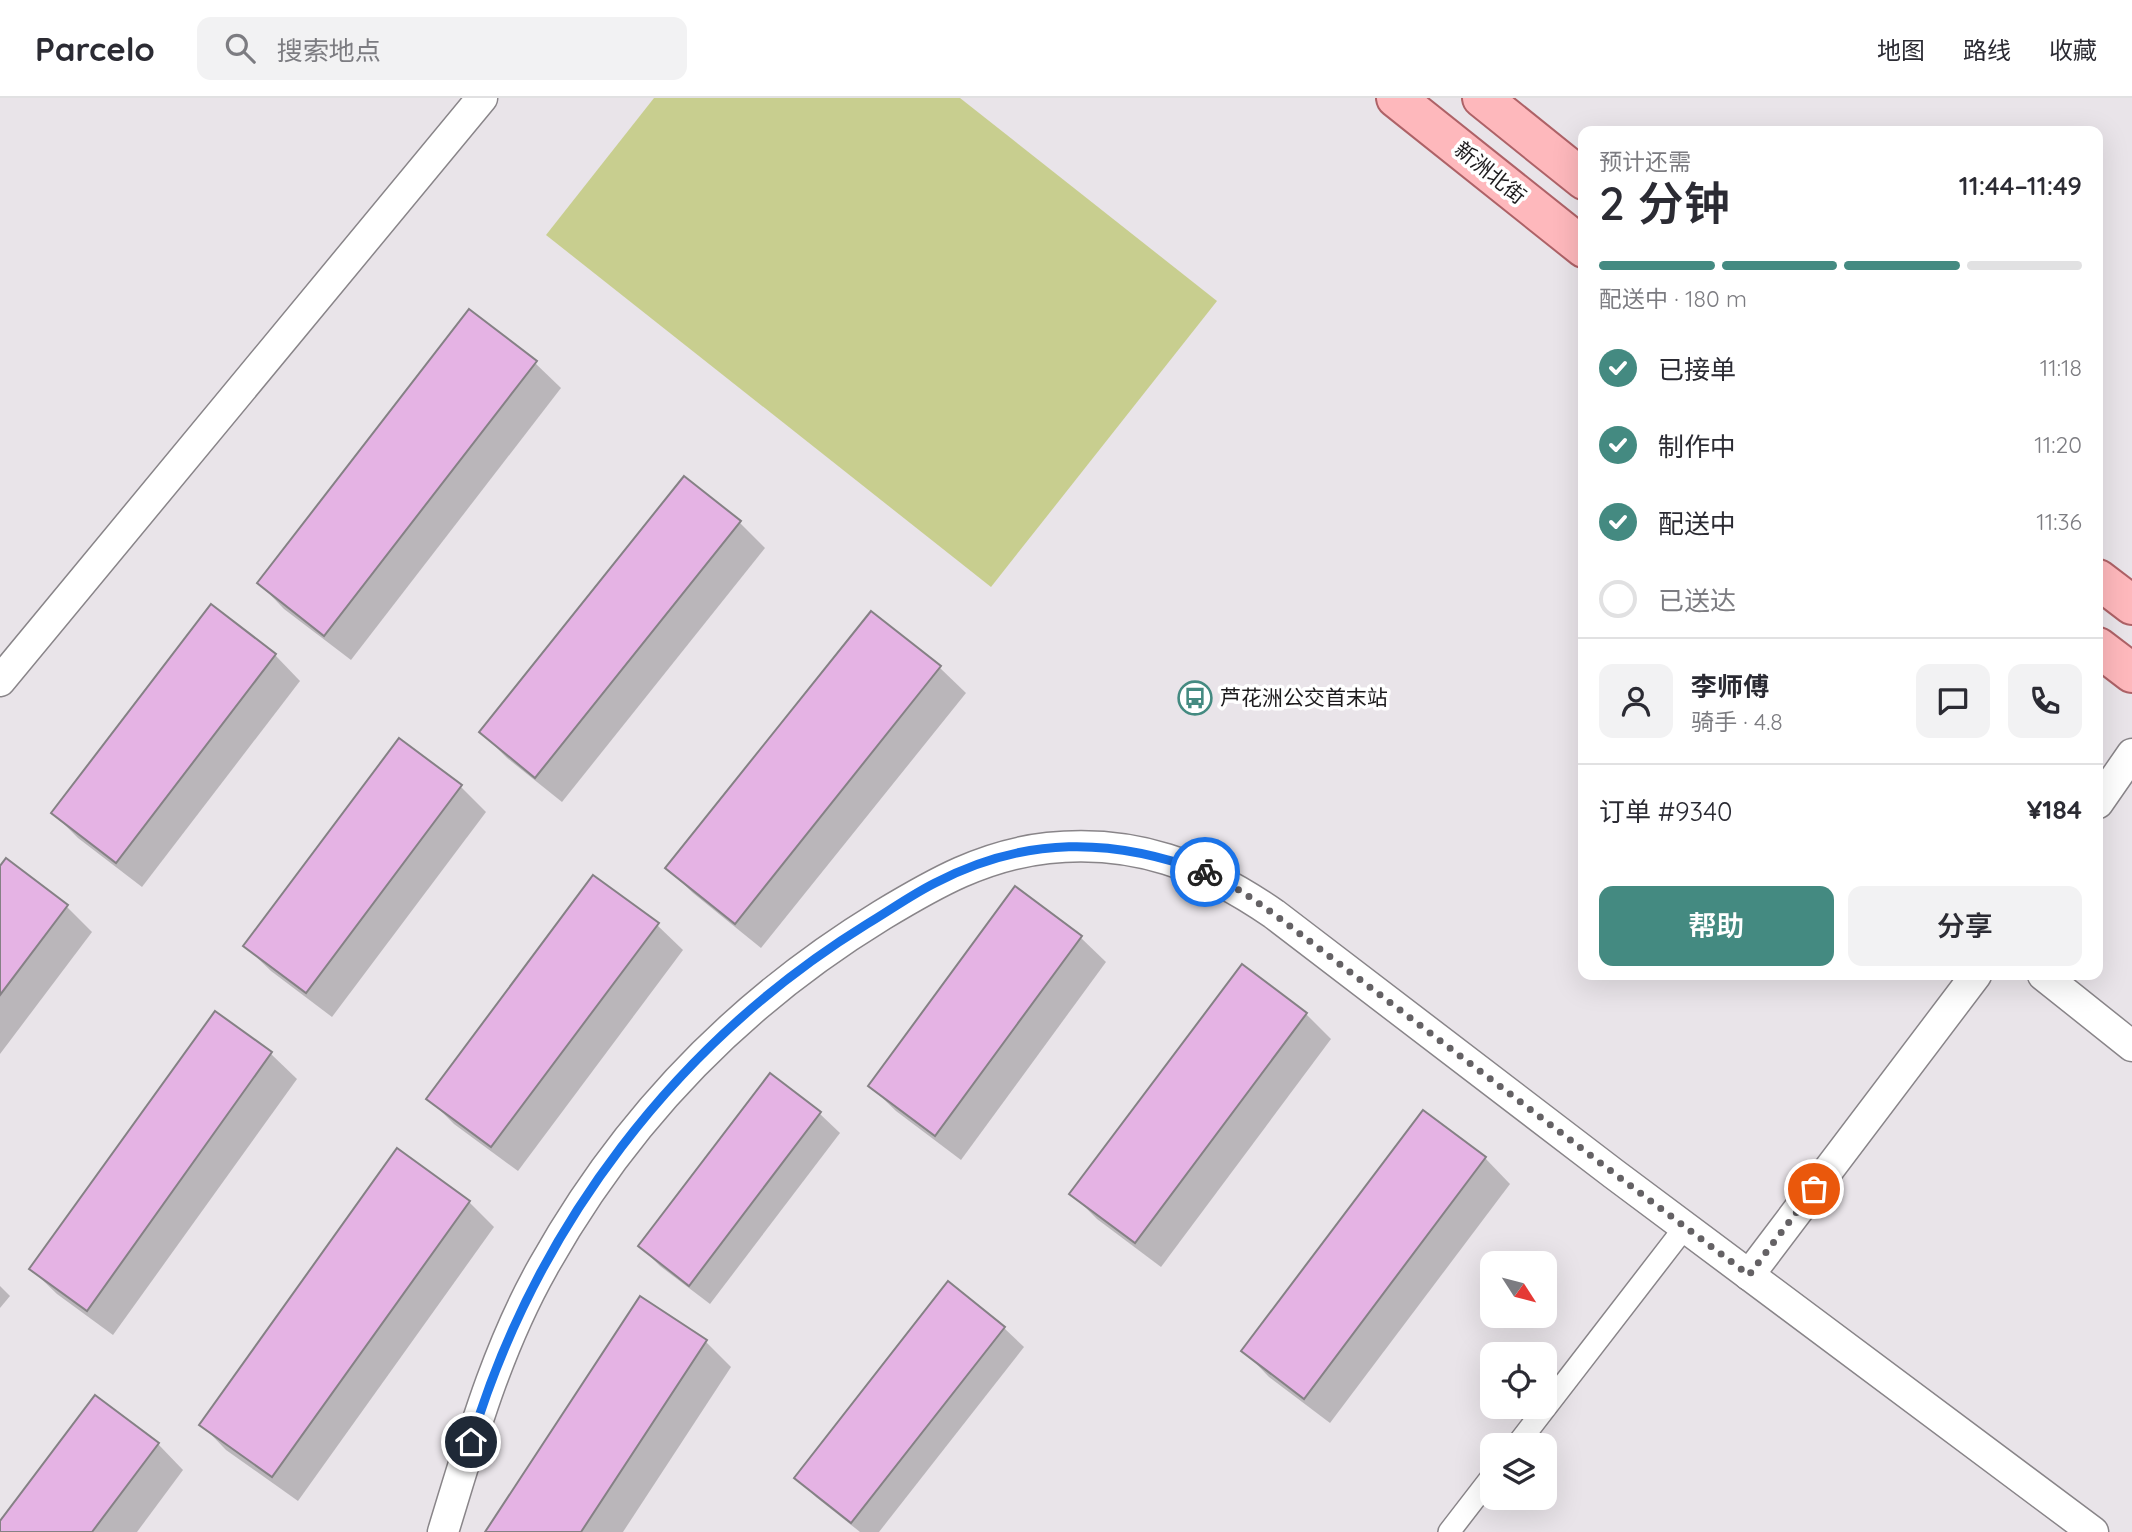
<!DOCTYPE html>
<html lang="zh">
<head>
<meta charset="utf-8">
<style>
	:root { --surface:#fff; --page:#f2f2f3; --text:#2b2b33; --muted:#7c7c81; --line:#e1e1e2; --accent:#448a81 }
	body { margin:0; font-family:Quicksand,"Noto Sans SC",sans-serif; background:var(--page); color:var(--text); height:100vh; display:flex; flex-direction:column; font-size:26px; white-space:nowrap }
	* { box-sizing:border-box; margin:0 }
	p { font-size:23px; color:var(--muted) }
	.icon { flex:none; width:38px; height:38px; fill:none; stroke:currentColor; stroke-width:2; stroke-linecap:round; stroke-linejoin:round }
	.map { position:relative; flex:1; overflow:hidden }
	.sheet { position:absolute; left:1578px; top:28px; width:525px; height:854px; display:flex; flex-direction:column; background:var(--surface); border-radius:14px; box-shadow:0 7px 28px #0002 }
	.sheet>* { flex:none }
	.needle { width:46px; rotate:126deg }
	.tools { position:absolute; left:1480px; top:1153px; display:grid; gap:14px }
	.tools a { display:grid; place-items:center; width:77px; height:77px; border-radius:14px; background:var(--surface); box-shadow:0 7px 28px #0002; font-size:35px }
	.pin { position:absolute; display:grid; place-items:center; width:60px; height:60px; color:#fff; margin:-30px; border:4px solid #fff; border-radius:50%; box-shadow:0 2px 7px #0007 }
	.courier { position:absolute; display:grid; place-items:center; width:70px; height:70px; margin:-35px; border:5px solid #1a73e8; border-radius:50%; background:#fff; color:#222; box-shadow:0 2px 9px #0007 }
	.head em { font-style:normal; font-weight:600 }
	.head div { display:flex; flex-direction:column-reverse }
	.head { display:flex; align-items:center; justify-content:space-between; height:119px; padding:0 21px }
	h1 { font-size:46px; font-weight:600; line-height:52px }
	.bar { display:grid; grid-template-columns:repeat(4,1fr); gap:10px 7px; align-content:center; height:84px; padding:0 21px }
	.bar i { height:9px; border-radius:5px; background:var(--line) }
	.bar .active { background:var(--accent) }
	.bar p { grid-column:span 4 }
	.line { display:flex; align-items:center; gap:18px; padding:0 21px; border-top:2px solid var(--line) }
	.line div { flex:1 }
	.round { display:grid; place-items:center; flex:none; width:74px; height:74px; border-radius:14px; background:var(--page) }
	ol { padding:0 21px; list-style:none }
	li { display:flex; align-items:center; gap:21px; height:77px }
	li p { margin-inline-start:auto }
	li .icon { padding:7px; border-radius:50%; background:var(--accent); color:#fff; stroke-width:4 }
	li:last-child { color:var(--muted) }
	li i { width:38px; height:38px; border:4px solid var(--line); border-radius:50% }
	.cta { display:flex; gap:14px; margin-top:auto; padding:14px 21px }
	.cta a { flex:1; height:80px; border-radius:14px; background:var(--accent); color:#fff; font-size:28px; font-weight:600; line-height:80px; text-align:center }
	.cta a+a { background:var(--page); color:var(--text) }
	header { display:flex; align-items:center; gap:42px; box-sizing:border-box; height:98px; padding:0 35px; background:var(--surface); border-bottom:2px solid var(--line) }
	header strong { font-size:33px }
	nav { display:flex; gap:38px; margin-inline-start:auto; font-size:24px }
	.search { width:490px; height:63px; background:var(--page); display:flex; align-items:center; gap:18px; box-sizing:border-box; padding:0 24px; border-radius:14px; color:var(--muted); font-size:26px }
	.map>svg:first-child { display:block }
</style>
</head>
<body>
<header>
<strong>Parcelo</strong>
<div class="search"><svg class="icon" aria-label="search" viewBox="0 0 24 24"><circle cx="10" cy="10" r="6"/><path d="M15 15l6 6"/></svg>搜索地点</div>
<nav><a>地图</a><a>路线</a><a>收藏</a></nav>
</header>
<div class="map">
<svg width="2132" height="1434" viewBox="0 0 2132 1434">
	<rect width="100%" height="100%" fill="#e9e4e9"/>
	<polygon fill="#c8ce8f" points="654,0 960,0 1217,203 991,489 546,137"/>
	<g fill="#0003">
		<polygon points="535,265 561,290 351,562 284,511 259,485"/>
		<polygon points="685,380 740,425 765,450 562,704 507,660 481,634"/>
		<polygon points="872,515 940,570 966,595 761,850 693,795 667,770"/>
		<polygon points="275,557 300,583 142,789 78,740 53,715"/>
		<polygon points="461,689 486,714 332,919 271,873 245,848"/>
		<polygon points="0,771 66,808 92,834 0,956"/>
		<polygon points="657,827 683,852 518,1073 454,1026 428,1000"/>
		<polygon points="1080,839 1106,864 961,1062 896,1013 870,988"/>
		<polygon points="215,915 271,956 297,981 113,1237 57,1196 31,1171"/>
		<polygon points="1306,916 1331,941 1161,1169 1097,1121 1072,1096"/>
		<polygon points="770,978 820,1016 840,1035 710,1206 660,1168 640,1148"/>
		<polygon points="1423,1014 1485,1060 1510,1086 1330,1325 1269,1279 1244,1253"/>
		<polygon points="469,1104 494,1129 298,1403 226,1352 201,1326"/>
		<polygon points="948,1186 1004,1230 1024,1249 879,1434 860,1434 816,1399 797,1380"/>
		<polygon points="0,1188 10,1198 0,1210"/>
		<polygon points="706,1244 731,1269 623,1434 487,1434"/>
		<polygon points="95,1299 158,1346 183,1372 137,1434 0,1434 0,1426"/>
	</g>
	<g fill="#e5b3e4" stroke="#858185" stroke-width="2">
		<polygon points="469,211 537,263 324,538 257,485"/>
		<polygon points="684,378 741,423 535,680 479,634"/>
		<polygon points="211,506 276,556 116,765 51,715"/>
		<polygon points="871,513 941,568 735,826 665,770"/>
		<polygon points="399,640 462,687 306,895 243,848"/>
		<polygon points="6,760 68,807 0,897 0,768"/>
		<polygon points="593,777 659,825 491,1049 426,1001"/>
		<polygon points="1015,788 1082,838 935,1038 868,988"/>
		<polygon points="1242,866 1307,915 1135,1145 1069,1096"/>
		<polygon points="215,913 272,954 87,1213 29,1171"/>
		<polygon points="770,975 821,1014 689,1188 638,1148"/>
		<polygon points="1423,1012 1486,1059 1304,1301 1241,1253"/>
		<polygon points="397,1050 470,1103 272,1379 199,1327"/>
		<polygon points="948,1183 1005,1229 851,1425 794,1380"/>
		<polygon points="640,1198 707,1242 581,1434 485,1434"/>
		<polygon points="95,1297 159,1345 92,1434 0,1434 0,1423"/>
	</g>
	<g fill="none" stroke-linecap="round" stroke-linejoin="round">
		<defs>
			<g id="pedestrian">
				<polyline points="1516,1348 1685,1129"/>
				<polyline points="1449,1434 1493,1377"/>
			</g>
			<g id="minor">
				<polyline points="0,583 482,0"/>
				<polyline points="2098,705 2132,656"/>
				<polyline points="2043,877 2132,948"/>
				<polyline points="1749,1177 1976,877"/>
				<path d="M443,1434C471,1343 496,1252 543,1169C625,1022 738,905 882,817C935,785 984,757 1048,750C1135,741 1203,767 1274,816L1614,1076L2093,1434"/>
			</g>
			<g id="primary">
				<polyline points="1396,0 1584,150"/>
				<polyline points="1482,0 1584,82"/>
				<polyline points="2098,481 2132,507"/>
				<polyline points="2098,549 2132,575"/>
			</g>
		</defs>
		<use href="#pedestrian" stroke="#898589" stroke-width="24"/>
		<use href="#minor" stroke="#898589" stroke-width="33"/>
		<use href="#primary" stroke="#ae6267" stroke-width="42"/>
		<use href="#pedestrian" stroke="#fff" stroke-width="21"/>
		<use href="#minor" stroke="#fff" stroke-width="30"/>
		<use href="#primary" stroke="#feb8bc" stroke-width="38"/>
	</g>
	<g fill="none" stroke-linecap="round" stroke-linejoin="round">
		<polyline stroke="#646164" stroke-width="7" stroke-dasharray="0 12.6" points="1205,774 1241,793 1274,816 1615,1076 1749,1177 1814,1091"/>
		<path stroke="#1a73e8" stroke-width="9" d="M471,1344C535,1130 676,944 867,826C889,813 911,797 935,785C1025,738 1112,739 1205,774"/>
	</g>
	<defs>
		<symbol id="bus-ring" viewBox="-11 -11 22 22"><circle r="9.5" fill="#fff" stroke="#448a81" stroke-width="1.5"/><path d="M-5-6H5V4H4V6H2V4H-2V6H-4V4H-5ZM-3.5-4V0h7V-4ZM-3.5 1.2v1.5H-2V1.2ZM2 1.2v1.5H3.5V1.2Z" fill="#448a81"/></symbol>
	</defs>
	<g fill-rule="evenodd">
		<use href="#bus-ring" x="1176" y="581" width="38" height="38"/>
	</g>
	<g text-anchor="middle" stroke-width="7" stroke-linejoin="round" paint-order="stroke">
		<g font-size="21" fill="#1c1a1c" stroke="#fff">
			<text transform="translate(1490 75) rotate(39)" y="7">新洲北街</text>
		</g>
		<g font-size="21" fill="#1c1a1c" stroke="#fff" text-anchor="start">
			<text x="1220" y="607">芦花洲公交首末站</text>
		</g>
	</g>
</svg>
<div class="tools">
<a><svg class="needle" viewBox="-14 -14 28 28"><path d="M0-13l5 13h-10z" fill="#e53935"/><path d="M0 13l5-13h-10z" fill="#7c7c81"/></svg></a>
<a><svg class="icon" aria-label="locate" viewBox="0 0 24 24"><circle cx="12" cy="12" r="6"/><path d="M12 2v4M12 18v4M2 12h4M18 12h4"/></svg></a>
<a><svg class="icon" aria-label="layers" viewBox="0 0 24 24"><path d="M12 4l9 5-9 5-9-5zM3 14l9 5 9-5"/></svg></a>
</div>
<div class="pin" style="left:1814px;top:1091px;background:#ea580c"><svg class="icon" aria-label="bag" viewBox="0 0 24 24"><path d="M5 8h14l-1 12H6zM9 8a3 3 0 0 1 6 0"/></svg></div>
<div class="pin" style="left:471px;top:1344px;background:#1f2937"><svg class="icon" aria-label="home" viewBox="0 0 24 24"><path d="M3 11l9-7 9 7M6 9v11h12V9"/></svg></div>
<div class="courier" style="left:1205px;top:774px"><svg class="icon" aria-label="bike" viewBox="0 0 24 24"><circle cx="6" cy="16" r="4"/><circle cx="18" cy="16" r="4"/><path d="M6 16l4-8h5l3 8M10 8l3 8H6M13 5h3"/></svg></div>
<section class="sheet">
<div class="head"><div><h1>2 分钟</h1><p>预计还需</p></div><em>11:44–11:49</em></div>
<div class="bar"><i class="active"></i><i class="active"></i><i class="active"></i><i></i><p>配送中 · 180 m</p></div>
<ol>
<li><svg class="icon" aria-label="check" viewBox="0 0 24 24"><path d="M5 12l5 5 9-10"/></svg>已接单<p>11:18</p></li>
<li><svg class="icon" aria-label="check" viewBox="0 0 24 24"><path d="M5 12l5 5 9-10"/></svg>制作中<p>11:20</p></li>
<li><svg class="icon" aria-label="check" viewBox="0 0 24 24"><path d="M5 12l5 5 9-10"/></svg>配送中<p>11:36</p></li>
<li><i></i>已送达</li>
</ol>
<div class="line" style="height:126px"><a class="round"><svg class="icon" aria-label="person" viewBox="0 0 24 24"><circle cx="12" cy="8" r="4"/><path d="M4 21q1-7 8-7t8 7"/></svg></a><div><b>李师傅</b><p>骑手 · 4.8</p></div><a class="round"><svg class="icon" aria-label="chat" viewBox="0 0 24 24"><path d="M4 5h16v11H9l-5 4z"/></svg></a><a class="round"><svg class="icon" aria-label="phone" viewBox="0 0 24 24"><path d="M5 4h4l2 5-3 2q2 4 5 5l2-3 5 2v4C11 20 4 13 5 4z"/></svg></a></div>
<div class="line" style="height:91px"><div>订单 #9340</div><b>¥184</b></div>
<div class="cta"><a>帮助</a><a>分享</a></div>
</section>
</div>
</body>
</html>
